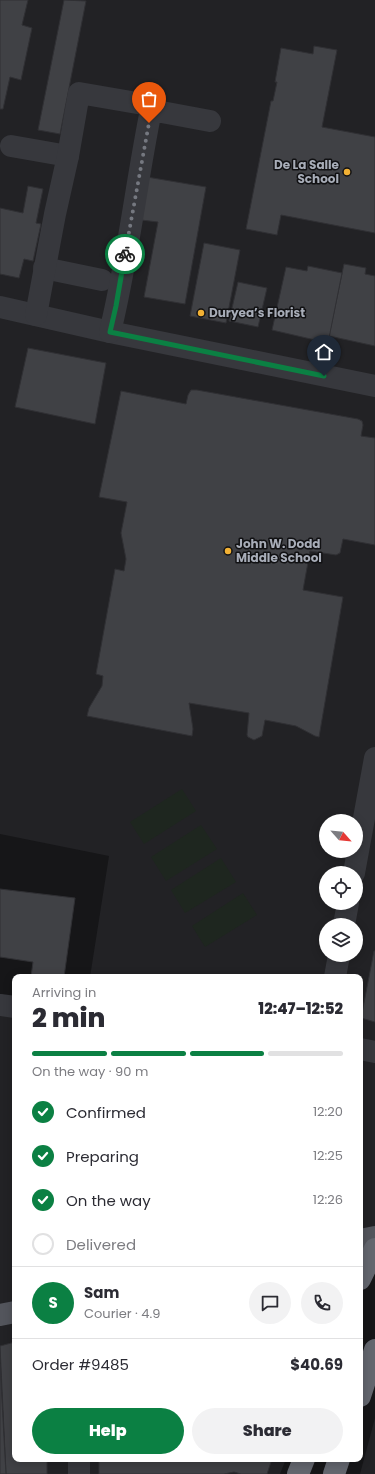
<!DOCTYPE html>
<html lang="en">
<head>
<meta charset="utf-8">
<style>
	:root { --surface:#fff; --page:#f2f2f3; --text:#2b2b33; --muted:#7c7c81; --line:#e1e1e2; --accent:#0b8043 }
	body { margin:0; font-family:Poppins,sans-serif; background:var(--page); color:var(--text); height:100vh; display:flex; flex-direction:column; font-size:15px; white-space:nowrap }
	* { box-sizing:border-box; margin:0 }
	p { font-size:13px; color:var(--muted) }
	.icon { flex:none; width:22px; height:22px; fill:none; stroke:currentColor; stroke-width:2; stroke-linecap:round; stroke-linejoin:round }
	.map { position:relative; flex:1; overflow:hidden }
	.panel { position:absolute; left:12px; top:974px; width:351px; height:488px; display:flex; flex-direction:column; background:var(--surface); border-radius:8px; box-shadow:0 2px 10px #0003 }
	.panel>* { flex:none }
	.needle { width:26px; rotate:117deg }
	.buttons { position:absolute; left:319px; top:814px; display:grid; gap:8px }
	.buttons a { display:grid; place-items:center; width:44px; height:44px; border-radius:50%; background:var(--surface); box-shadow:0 2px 10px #0003; font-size:20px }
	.pin { position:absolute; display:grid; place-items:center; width:34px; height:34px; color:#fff; margin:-41px -17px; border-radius:50% 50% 50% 0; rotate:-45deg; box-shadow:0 0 4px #0007 }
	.pin .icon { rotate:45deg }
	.courier { position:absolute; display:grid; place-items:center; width:40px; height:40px; margin:-20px; border:3px solid #0b8043; border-radius:50%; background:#fff; color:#222; box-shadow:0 1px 5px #0007 }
	.head em { font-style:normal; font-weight:800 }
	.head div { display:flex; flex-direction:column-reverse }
	.head { display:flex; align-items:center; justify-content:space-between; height:68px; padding:0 20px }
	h1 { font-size:26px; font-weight:800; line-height:30px }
	.bar { display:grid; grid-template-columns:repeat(4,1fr); gap:6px 4px; align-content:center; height:48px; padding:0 20px }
	.bar i { height:5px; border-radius:3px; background:var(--line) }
	.bar .current { background:var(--accent) }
	.bar p { grid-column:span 4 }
	.line { display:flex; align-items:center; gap:10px; padding:0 20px; border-top:1px solid var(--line) }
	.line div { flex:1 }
	.round { display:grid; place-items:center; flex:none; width:42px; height:42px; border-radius:21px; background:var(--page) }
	ol { padding:0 20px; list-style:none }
	li { display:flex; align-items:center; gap:12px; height:44px }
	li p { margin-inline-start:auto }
	li .icon { padding:4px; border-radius:50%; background:var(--accent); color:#fff; stroke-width:4 }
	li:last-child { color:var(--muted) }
	li i { width:22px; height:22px; border:2px solid var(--line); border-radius:50% }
	.action { display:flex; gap:8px; margin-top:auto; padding:8px 20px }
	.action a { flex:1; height:46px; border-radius:24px; background:var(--accent); color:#fff; font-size:16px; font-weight:800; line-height:46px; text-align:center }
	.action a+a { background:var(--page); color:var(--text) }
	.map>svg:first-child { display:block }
</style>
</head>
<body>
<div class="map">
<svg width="375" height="1474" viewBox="0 0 375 1474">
	<rect width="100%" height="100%" fill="#161618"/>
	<g fill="#222225" fill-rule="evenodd">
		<path d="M0,0H375V1232L360,1260V977H90L109,856L0,834ZM326,821H356V851H326ZM326,873H356V903H326ZM326,925H356V955H326Z"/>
		<polygon points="15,1002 15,1459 286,1459 280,1474 0,1474 0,1003"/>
		<polygon points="375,1418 375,1474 360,1474"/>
	</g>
	<g fill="#1e261f">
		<polygon points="182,789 196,811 144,844 130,822"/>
		<polygon points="201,825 217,849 166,881 151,857"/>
		<polygon points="221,858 236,882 185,913 171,890"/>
		<polygon points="243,893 257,915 205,947 192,926"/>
	</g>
	<g fill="#404145" stroke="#303034">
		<polygon points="0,0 28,0 22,25 32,28 21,80 10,77 3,109 0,109"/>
		<polygon points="64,0 86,1 60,134 38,130"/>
		<polygon points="314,46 337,50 322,127 375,137 375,233 281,215 277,235 246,229 271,101 273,101 277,82 275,82 281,48 313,54"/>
		<polygon points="141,176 206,187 185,304 144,297 158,222 133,219"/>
		<polygon points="28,186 43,189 36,223 41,224 33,261 24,259 19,278 0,274 0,208 23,213"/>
		<polygon points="204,243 240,250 226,323 190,316"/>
		<polygon points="344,264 366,268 365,274 375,276 375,346 329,336"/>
		<polygon points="308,266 342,273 328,343 272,330 286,267 307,271"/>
		<polygon points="238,282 267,288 258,327 229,321"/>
		<polygon points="28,348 106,363 95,424 15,407"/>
		<polygon points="191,390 197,390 358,419 362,421 363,425 361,436 375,438 375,545 343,539 340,553 336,555 310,551 303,590 343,597 319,737 315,736 296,726 265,720 262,736 254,740 248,737 247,735 249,713 189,703 193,729 192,736 87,716 89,708 102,686 103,676 96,674 115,569 124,571 126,559 121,533 127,502 99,497 121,391 186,404 188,395"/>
		<polygon points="0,889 75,898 64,977 31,977 33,962 0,957"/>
		<polygon points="374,951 375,951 375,1022 361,1018"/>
		<polygon points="13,1169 15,1169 15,1227"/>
		<polygon points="15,1342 15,1459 47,1459 47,1474 6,1474 0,1346"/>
		<polygon points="0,1364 6,1474 0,1474"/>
		<polygon points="99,1459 272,1459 267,1474 241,1474 234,1472 224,1474 99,1474"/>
	</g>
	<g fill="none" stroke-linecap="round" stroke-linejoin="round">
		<g stroke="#37383d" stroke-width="22">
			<polyline points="11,146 68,156"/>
			<polyline points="44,268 102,280"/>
			<polyline points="0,307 110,332 375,386"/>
			<polyline points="36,315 55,214 68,156 79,93 143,104"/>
			<path d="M110,332C128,259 136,184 151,110L210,121"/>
			<polyline points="354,873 375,758"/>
			<polyline points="344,925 348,903"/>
			<polyline points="335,977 339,955"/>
			<polyline points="0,1005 15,1007"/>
			<polyline points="360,1049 375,1052"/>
			<polyline points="79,1474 79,1459"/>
		</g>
		<g stroke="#53555c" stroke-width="22">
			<polyline points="360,1240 375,1237"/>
			<polyline points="0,1315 15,1312"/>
		</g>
		<g stroke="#63666e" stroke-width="22">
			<polyline points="360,1279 375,1249"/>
			<polyline points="360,1396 375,1350"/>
			<polyline points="298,1474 304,1459"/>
			<polyline points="334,1474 339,1459"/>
		</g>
	</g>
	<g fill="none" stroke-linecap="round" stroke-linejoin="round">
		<polyline stroke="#757880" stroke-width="4" stroke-dasharray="0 7.2" points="125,254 149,123"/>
		<polyline stroke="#0b8043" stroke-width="5" points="125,254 116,306 110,332 324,376"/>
	</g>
	<g fill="#f2b134" stroke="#111113" stroke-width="1.5">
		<circle cx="347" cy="172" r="4"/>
		<circle cx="201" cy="313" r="4"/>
		<circle cx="228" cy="551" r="4"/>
	</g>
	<g text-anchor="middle" stroke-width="3" stroke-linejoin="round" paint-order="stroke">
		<g font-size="12" font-weight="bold" fill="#a8adb8" stroke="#111113" text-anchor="start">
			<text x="339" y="169" text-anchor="end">De La Salle<tspan x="339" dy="14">School</tspan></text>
			<text x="209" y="317">Duryea’s Florist</text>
			<text x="236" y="548">John W. Dodd<tspan x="236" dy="14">Middle School</tspan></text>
		</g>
	</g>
</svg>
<div class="buttons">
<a><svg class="needle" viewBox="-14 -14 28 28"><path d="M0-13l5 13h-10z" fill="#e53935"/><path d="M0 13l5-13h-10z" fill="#7c7c81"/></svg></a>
<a><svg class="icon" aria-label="locate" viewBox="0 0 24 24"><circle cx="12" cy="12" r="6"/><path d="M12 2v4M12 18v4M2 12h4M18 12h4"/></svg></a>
<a><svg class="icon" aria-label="layers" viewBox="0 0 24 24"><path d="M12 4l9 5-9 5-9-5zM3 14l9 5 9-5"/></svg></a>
</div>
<div class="pin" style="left:149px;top:123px;background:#ea580c"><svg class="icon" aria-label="bag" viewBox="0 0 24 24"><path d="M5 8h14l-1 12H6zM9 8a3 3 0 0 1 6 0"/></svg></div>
<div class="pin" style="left:324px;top:376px;background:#1f2937"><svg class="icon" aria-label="home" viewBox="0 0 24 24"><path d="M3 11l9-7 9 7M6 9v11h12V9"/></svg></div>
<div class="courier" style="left:125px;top:254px"><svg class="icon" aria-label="bike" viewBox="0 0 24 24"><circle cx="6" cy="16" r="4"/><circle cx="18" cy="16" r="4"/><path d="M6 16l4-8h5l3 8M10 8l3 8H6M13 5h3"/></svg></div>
<section class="panel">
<div class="head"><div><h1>2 min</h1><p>Arriving in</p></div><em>12:47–12:52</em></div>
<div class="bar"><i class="current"></i><i class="current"></i><i class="current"></i><i></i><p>On the way · 90 m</p></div>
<ol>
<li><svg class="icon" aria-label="check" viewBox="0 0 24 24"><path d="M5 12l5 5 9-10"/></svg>Confirmed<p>12:20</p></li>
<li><svg class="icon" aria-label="check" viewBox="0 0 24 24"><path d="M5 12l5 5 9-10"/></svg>Preparing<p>12:25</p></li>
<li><svg class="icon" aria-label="check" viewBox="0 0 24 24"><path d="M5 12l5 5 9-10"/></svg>On the way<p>12:26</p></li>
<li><i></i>Delivered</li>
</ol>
<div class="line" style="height:72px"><b class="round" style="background:var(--accent);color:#fff">S</b><div><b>Sam</b><p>Courier · 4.9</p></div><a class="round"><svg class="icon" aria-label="chat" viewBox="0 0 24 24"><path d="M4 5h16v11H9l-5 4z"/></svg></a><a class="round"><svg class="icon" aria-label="phone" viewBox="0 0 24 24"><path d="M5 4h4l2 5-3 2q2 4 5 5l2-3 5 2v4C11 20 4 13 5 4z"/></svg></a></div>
<div class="line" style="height:52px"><div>Order #9485</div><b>$40.69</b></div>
<div class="action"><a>Help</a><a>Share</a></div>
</section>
</div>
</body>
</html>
